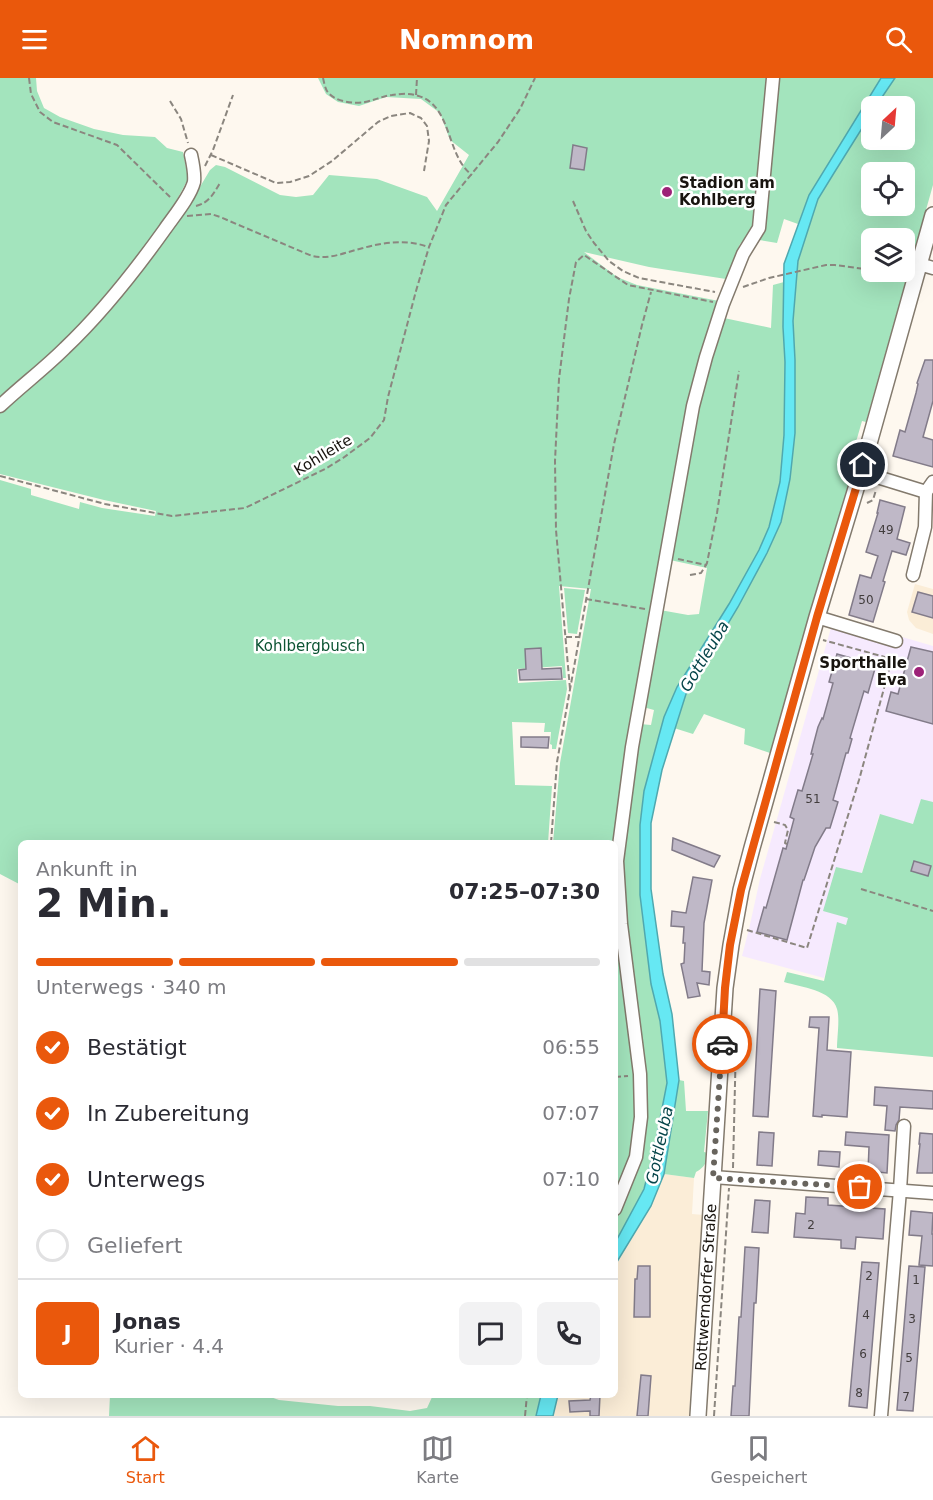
<!DOCTYPE html>
<html lang="de">
<head>
<meta charset="utf-8">
<style>
	:root { --surface:#fff; --page:#f2f2f3; --text:#2b2b33; --muted:#7c7c81; --line:#e1e1e2; --accent:#ea580c }
	body { margin:0; font-family:"DejaVu Sans",sans-serif; background:var(--page); color:var(--text); height:100vh; display:flex; flex-direction:column; font-size:22px; white-space:nowrap }
	* { box-sizing:border-box; margin:0 }
	p { font-size:20px; color:var(--muted) }
	.icon { flex:none; width:33px; height:33px; fill:none; stroke:currentColor; stroke-width:2; stroke-linecap:round; stroke-linejoin:round }
	.map { position:relative; flex:1; overflow:hidden }
	.drawer { position:absolute; left:18px; top:762px; width:600px; height:558px; display:flex; flex-direction:column; background:var(--surface); border-radius:9px; box-shadow:0 6px 24px #0002 }
	.drawer>* { flex:none }
	.needle { width:39px; rotate:26deg }
	.buttons { position:absolute; left:861px; top:18px; display:grid; gap:12px }
	.buttons a { display:grid; place-items:center; width:54px; height:54px; border-radius:9px; background:var(--surface); box-shadow:0 6px 24px #0002; font-size:30px }
	.pin { position:absolute; display:grid; place-items:center; width:51px; height:51px; color:#fff; margin:-26px; border:3px solid #fff; border-radius:50%; box-shadow:0 2px 6px #0007 }
	.courier { position:absolute; display:grid; place-items:center; width:60px; height:60px; margin:-30px; border:4px solid #ea580c; border-radius:50%; background:#fff; color:#222; box-shadow:0 2px 8px #0007 }
	.summary em { font-style:normal; font-weight:800 }
	.summary div { display:flex; flex-direction:column-reverse }
	.summary { display:flex; align-items:center; justify-content:space-between; height:102px; padding:0 18px }
	h1 { font-size:39px; font-weight:800; line-height:45px }
	.bar { display:grid; grid-template-columns:repeat(4,1fr); gap:9px 6px; align-content:center; height:72px; padding:0 18px }
	.bar i { height:8px; border-radius:4px; background:var(--line) }
	.bar .on { background:var(--accent) }
	.bar p { grid-column:span 4 }
	.line { display:flex; align-items:center; gap:15px; padding:0 18px; border-top:2px solid var(--line) }
	.line div { flex:1 }
	.round { display:grid; place-items:center; flex:none; width:63px; height:63px; border-radius:9px; background:var(--page) }
	ol { padding:0 18px; list-style:none }
	li { display:flex; align-items:center; gap:18px; height:66px }
	li p { margin-inline-start:auto }
	li .icon { padding:6px; border-radius:50%; background:var(--accent); color:#fff; stroke-width:4 }
	li:last-child { color:var(--muted) }
	li i { width:33px; height:33px; border:3px solid var(--line); border-radius:50% }
	header { display:flex; justify-content:space-between; align-items:center; height:78px; padding:0 18px; background:var(--accent); color:#fff; font-size:27px; font-weight:800 }
	.tabs { display:flex; justify-content:space-around; align-items:center; height:84px; border-top:2px solid var(--line); background:var(--surface); font-size:16px; color:var(--muted) }
	.tabs a { display:grid; justify-items:center; gap:3px }
	.tabs .on { color:var(--accent) }
	.map>svg:first-child { display:block }
</style>
</head>
<body>
<header><svg class="icon" aria-label="menu" viewBox="0 0 24 24"><path d="M4 6h16M4 12h16M4 18h16"/></svg>Nomnom<svg class="icon" aria-label="search" viewBox="0 0 24 24"><circle cx="10" cy="10" r="6"/><path d="M15 15l6 6"/></svg></header>
<div class="map">
<svg width="933" height="1338" viewBox="0 0 933 1338">
	<rect width="100%" height="100%" fill="#fef8ef"/>
	<g fill="#fbedd7">
		<polygon points="915,506 933,511 933,556 916,550 909,542 907,534"/>
		<polygon points="664,1096 694,1100 692,1136 704,1137 693,1275 689,1338 553,1338 558,1317 615,1317 615,1187 651,1128"/>
	</g>
	<polygon fill="#f6eafe" points="834,539 933,568 933,751 879,737 846,847 837,845 824,900 742,878 749,851 760,801"/>
	<g fill="#a3e4bd" fill-rule="evenodd">
		<polygon points="0,0 36,0 37,13 44,30 60,39 94,51 123,57 155,59 167,70 183,74 188,101 173,129 185,134 210,92 216,87 225,89 280,117 296,119 313,117 329,97 377,101 427,119 437,133 469,77 450,62 440,35 421,21 386,19 359,28 338,24 326,16 318,0 881,0 809,117 798,146 784,141 777,165 747,160 740,166 726,201 649,189 584,174 617,199 637,207 719,223 615,765 553,765 560,685 591,511 559,508 566,600 563,600 562,588 517,591 518,605 566,602 567,611 556,671 552,671 552,667 550,666 551,654 544,654 545,645 512,644 515,707 552,708 548,765 21,765 21,807 0,796 0,402 31,411 31,417 79,431 80,424 102,430 155,438 156,433 104,422 0,396"/>
		<path d="M895,0H933V107L866,344L862,343L850,385L854,387L770,675L744,666L745,651L704,636L693,656L674,650L686,616L738,529L767,475L781,444L790,401L795,355V282L793,243L798,183L818,121L834,95L871,36L872,62H904V28H876ZM872,94H904V128H872ZM872,160H904V194H872Z"/>
		<polygon points="784,204 783,249 785,284 784,357 780,404 769,449 759,472 729,526 677,609 664,639 644,713 640,747 640,817 651,906 660,943 667,1005 654,1072 644,1111 615,1165 615,1136 644,1039 620,784 640,646 651,647 654,632 643,629 660,532 688,537 699,536 707,490 670,482 697,330 724,240 771,250 773,207"/>
		<polygon points="564,510 585,512 577,556 568,555"/>
		<path d="M921,721L933,724V979L837,970C837,959 840,941 837,931C832,912 801,909 784,904L787,894L824,903L837,844L846,847L848,840L823,833L836,789L862,795L880,736L913,746Z"/>
		<polygon points="615,786 638,1001 632,1079 615,1125"/>
		<path d="M679,1002L684,1003L686,1033H708L704,1074L708,1075C706,1085 705,1089 696,1094L694,1100L664,1096Z"/>
		<polygon points="110,1317 265,1317 279,1322 338,1328 370,1328 410,1333 427,1330 433,1317 541,1317 536,1338 109,1338"/>
	</g>
	<g fill="#66e8f3" stroke="#4fa8af" stroke-width="1.5">
		<polygon points="881,0 895,0 876,28 872,28 871,36 834,95 818,121 798,183 793,243 795,282 795,355 790,401 781,444 767,475 738,529 686,616 662,692 651,745 651,811 663,896 672,936 679,1002 664,1096 651,1128 615,1187 615,1165 644,1111 654,1072 667,1005 660,943 651,906 640,817 640,747 644,713 664,639 677,609 729,526 759,472 769,449 780,404 784,357 785,284 783,249 784,186 809,117"/>
		<polygon points="541,1317 558,1317 553,1338 536,1338"/>
	</g>
	<g fill="#bfb8c7" stroke="#827b89" stroke-width="1.5">
		<polygon points="573,67 587,70 584,92 570,90"/>
		<polygon points="925,282 933,282 933,323 923,359 933,362 933,389 893,378 900,352 905,354 916,315 918,306 917,305"/>
		<polygon points="880,422 905,429 897,461 910,465 906,477 892,473 883,503 885,504 873,544 849,537 860,497 871,500 878,478 866,474 878,435 877,435"/>
		<polygon points="918,514 933,518 933,540 912,534"/>
		<polygon points="911,569 933,574 933,646 886,633 891,614 898,616"/>
		<polygon points="541,570 542,591 561,590 562,601 520,602 519,592 526,591 525,571"/>
		<polygon points="837,576 876,587 868,615 864,613 850,660 852,661 848,675 846,675 833,722 838,724 830,750 826,750 815,769 804,802 803,802 787,862 757,854 764,829 766,830 783,770 786,771 794,741 790,739 798,712 802,713 813,676 811,676 813,668 818,649 822,640 823,641 833,605 829,604"/>
		<polygon points="521,659 549,659 548,670 521,669"/>
		<polygon points="673,760 720,778 714,789 672,772"/>
		<polygon points="914,783 931,788 928,798 911,793"/>
		<polygon points="693,799 712,802 704,845 702,893 710,894 709,907 697,905 700,918 688,920 681,886 684,885 685,865 683,865 684,849 671,848 672,833 686,835"/>
		<polygon points="760,911 776,913 768,1039 753,1038"/>
		<polygon points="810,939 829,939 827,972 851,974 847,1039 822,1037 822,1039 813,1038 819,950 809,949"/>
		<polygon points="875,1009 933,1013 933,1031 900,1029 899,1042 896,1047 895,1053 885,1052 887,1028 874,1027"/>
		<polygon points="759,1054 774,1055 772,1088 757,1087"/>
		<polygon points="846,1054 889,1057 887,1095 868,1093 869,1069 845,1067"/>
		<polygon points="920,1055 933,1056 933,1095 917,1095 920,1066 919,1066"/>
		<polygon points="819,1073 840,1074 839,1089 818,1087"/>
		<polygon points="806,1119 828,1120 828,1127 885,1131 883,1161 856,1159 855,1171 841,1170 841,1162 794,1159 796,1135 805,1136"/>
		<polygon points="755,1122 770,1123 768,1155 752,1154"/>
		<polygon points="911,1133 933,1135 932,1156 933,1156 933,1188 919,1187 922,1158 909,1157"/>
		<polygon points="745,1169 759,1170 756,1225 754,1225 749,1338 731,1338 733,1308 735,1308 739,1239 741,1239"/>
		<polygon points="862,1184 879,1185 867,1330 849,1328"/>
		<polygon points="638,1188 650,1188 650,1239 634,1239 635,1201 637,1201"/>
		<polygon points="909,1188 925,1189 913,1333 897,1332"/>
		<polygon points="641,1297 651,1298 648,1338 637,1338"/>
		<polygon points="591,1317 600,1317 599,1338 590,1338 590,1333 570,1334 569,1323 590,1322"/>
	</g>
	<g fill="none" stroke-linecap="round" stroke-linejoin="round">
		<defs>
			<g id="minor">
				<polyline points="919,186 933,190"/>
				<path d="M0,328C21,308 44,291 65,270C103,234 135,193 165,151C174,138 190,119 194,104C195,95 193,86 191,77"/>
				<polyline points="861,394 926,414 933,404"/>
				<polyline points="913,497 925,449 926,414"/>
				<polyline points="817,539 896,563"/>
				<polyline points="713,1099 933,1115"/>
				<polyline points="615,1131 636,1079 641,1039 640,996 621,846 617,783 632,669 693,328 706,279 723,226 743,176 759,150 773,0"/>
				<polyline points="881,1338 900,1112 904,1048"/>
			</g>
			<g id="major">
				<path id="s1" d="M698,1338L725,910L731,867L741,812L752,770L817,539L861,394L933,137"/>
			</g>
		</defs>
		<use href="#minor" stroke="#837a6d" stroke-width="15"/>
		<use href="#major" stroke="#837a6d" stroke-width="18"/>
		<g stroke="#8b867f" stroke-width="2" stroke-dasharray="6 3" stroke-linecap="butt">
			<polyline points="29,0 31,16 40,34 53,44 117,67 172,121"/>
			<path d="M323,0C324,4 325,10 327,13C334,24 354,26 365,24C375,22 383,18 392,17C399,16 409,15 415,17C453,25 445,77 472,97"/>
			<polyline points="416,17 417,0"/>
			<polyline points="170,23 181,41 188,65"/>
			<polyline points="211,77 276,105 290,104 309,98 332,83 378,44 391,38 410,35 421,40 427,48 429,63 424,93"/>
			<polyline points="205,88 213,72 233,17"/>
			<polyline points="573,123 586,153 594,165 609,183 623,193 639,200 715,214"/>
			<path d="M196,128C209,125 214,115 220,105"/>
			<path d="M187,138L211,136L220,139L312,178C330,182 346,174 363,170C385,164 407,161 428,169"/>
			<polyline points="885,194 904,197"/>
			<polyline points="743,209 769,200 826,187 835,187 872,192"/>
			<polyline points="881,372 886,380 883,389"/>
			<polyline points="0,398 105,426 172,438 245,430 325,391 343,380 370,360 384,342 388,319 416,213 429,169 446,127 498,64 520,31 535,0"/>
			<polyline points="867,425 873,422 876,412"/>
			<polyline points="678,481 706,487 707,485 717,435 739,293"/>
			<polyline points="690,497 701,495 706,487"/>
			<polyline points="586,521 645,531"/>
			<polyline points="566,559 579,559"/>
			<polyline points="570,611 556,452 555,383 559,301 569,221 576,184 584,177 628,207 713,224"/>
			<polyline points="774,744 785,747 788,752 785,765 787,766"/>
			<polyline points="551,765 557,684 614,366 642,247 651,214"/>
			<polyline points="861,811 933,833"/>
			<polyline points="747,852 807,870 859,702 892,581 823,562"/>
			<polyline points="615,999 628,998"/>
			<polyline points="733,1090 736,964"/>
			<polyline points="525,1338 527,1317"/>
			<polyline points="714,1338 729,1110"/>
		</g>
		<use href="#minor" stroke="#fff" stroke-width="12"/>
		<use href="#major" stroke="#fff" stroke-width="15"/>
	</g>
	<g fill="none" stroke-linecap="round" stroke-linejoin="round">
		<polyline stroke="#68645d" stroke-width="6" stroke-dasharray="0 10.8" points="722,966 713,1100 860,1109"/>
		<polyline stroke="#ea580c" stroke-width="8" points="722,966 725,910 730,867 741,812 817,539 863,387"/>
	</g>
	<g fill="#9d2178" stroke="#fff" stroke-width="2">
		<circle cx="667" cy="114" r="6"/>
		<circle cx="919" cy="594" r="6"/>
	</g>
	<g text-anchor="middle" stroke-width="5" stroke-linejoin="round" paint-order="stroke">
		<g font-size="12" fill="#423d3d">
			<text x="886" y="456">49</text>
			<text x="866" y="526">50</text>
			<text x="813" y="725">51</text>
			<text x="811" y="1151">2</text>
			<text x="869" y="1202">2</text>
			<text x="916" y="1206">1</text>
			<text x="866" y="1241">4</text>
			<text x="912" y="1245">3</text>
			<text x="863" y="1280">6</text>
			<text x="909" y="1284">5</text>
			<text x="859" y="1319">8</text>
			<text x="906" y="1323">7</text>
		</g>
		<g font-size="15" font-weight="bold" fill="#18140f" stroke="#fff" text-anchor="start">
			<text x="679" y="110">Stadion am<tspan x="679" dy="17">Kohlberg</tspan></text>
			<text x="907" y="590" text-anchor="end">Sporthalle<tspan x="907" dy="17">Eva</tspan></text>
		</g>
		<g font-size="15" fill="#18140f" stroke="#fff">
			<text transform="translate(323 377) rotate(-31)" y="5">Kohlleite</text>
			<text dy="5" stroke="none"><textPath href="#s1" startOffset="129">Rottwerndorfer Straße</textPath></text>
		</g>
		<g font-size="15" fill="#0c5433" stroke="#fff">
			<text x="310" y="573">Kohlbergbusch</text>
		</g>
		<g font-size="16" font-style="italic" fill="#06454a" stroke="#fff">
			<text transform="translate(704 578) rotate(-59)" y="6">Gottleuba</text>
			<text transform="translate(659 1067) rotate(-78)" y="6">Gottleuba</text>
		</g>
	</g>
</svg>
<div class="buttons">
<a><svg class="needle" viewBox="-14 -14 28 28"><path d="M0-13l5 13h-10z" fill="#e53935"/><path d="M0 13l5-13h-10z" fill="#7c7c81"/></svg></a>
<a><svg class="icon" aria-label="locate" viewBox="0 0 24 24"><circle cx="12" cy="12" r="6"/><path d="M12 2v4M12 18v4M2 12h4M18 12h4"/></svg></a>
<a><svg class="icon" aria-label="layers" viewBox="0 0 24 24"><path d="M12 4l9 5-9 5-9-5zM3 14l9 5 9-5"/></svg></a>
</div>
<div class="pin" style="left:860px;top:1109px;background:#ea580c"><svg class="icon" aria-label="bag" viewBox="0 0 24 24"><path d="M5 8h14l-1 12H6zM9 8a3 3 0 0 1 6 0"/></svg></div>
<div class="pin" style="left:863px;top:387px;background:#1f2937"><svg class="icon" aria-label="home" viewBox="0 0 24 24"><path d="M3 11l9-7 9 7M6 9v11h12V9"/></svg></div>
<div class="courier" style="left:722px;top:966px"><svg class="icon" aria-label="car" viewBox="0 0 24 24"><path d="M5 17H2v-5l4-1 3-4h7l3 4 3 1v5h-3M9 17h6M6 11h13"/><circle cx="7" cy="17" r="2"/><circle cx="17" cy="17" r="2"/></svg></div>
<section class="drawer">
<div class="summary"><div><h1>2 Min.</h1><p>Ankunft in</p></div><em>07:25–07:30</em></div>
<div class="bar"><i class="on"></i><i class="on"></i><i class="on"></i><i></i><p>Unterwegs · 340 m</p></div>
<ol>
<li><svg class="icon" aria-label="check" viewBox="0 0 24 24"><path d="M5 12l5 5 9-10"/></svg>Bestätigt<p>06:55</p></li>
<li><svg class="icon" aria-label="check" viewBox="0 0 24 24"><path d="M5 12l5 5 9-10"/></svg>In Zubereitung<p>07:07</p></li>
<li><svg class="icon" aria-label="check" viewBox="0 0 24 24"><path d="M5 12l5 5 9-10"/></svg>Unterwegs<p>07:10</p></li>
<li><i></i>Geliefert</li>
</ol>
<div class="line" style="height:108px"><b class="round" style="background:var(--accent);color:#fff">J</b><div><b>Jonas</b><p>Kurier · 4.4</p></div><a class="round"><svg class="icon" aria-label="chat" viewBox="0 0 24 24"><path d="M4 5h16v11H9l-5 4z"/></svg></a><a class="round"><svg class="icon" aria-label="phone" viewBox="0 0 24 24"><path d="M5 4h4l2 5-3 2q2 4 5 5l2-3 5 2v4C11 20 4 13 5 4z"/></svg></a></div>
</section>
</div>
<nav class="tabs">
<a class="on"><svg class="icon" aria-label="home" viewBox="0 0 24 24"><path d="M3 11l9-7 9 7M6 9v11h12V9"/></svg>Start</a>
<a><svg class="icon" aria-label="map" viewBox="0 0 24 24"><path d="M3 6l6-2 6 2 6-2v14l-6 2-6-2-6 2zM9 4v14M15 6v14"/></svg>Karte</a>
<a><svg class="icon" aria-label="saved" viewBox="0 0 24 24"><path d="M7 4h10v16l-5-4-5 4z"/></svg>Gespeichert</a>
</nav>
</body>
</html>
